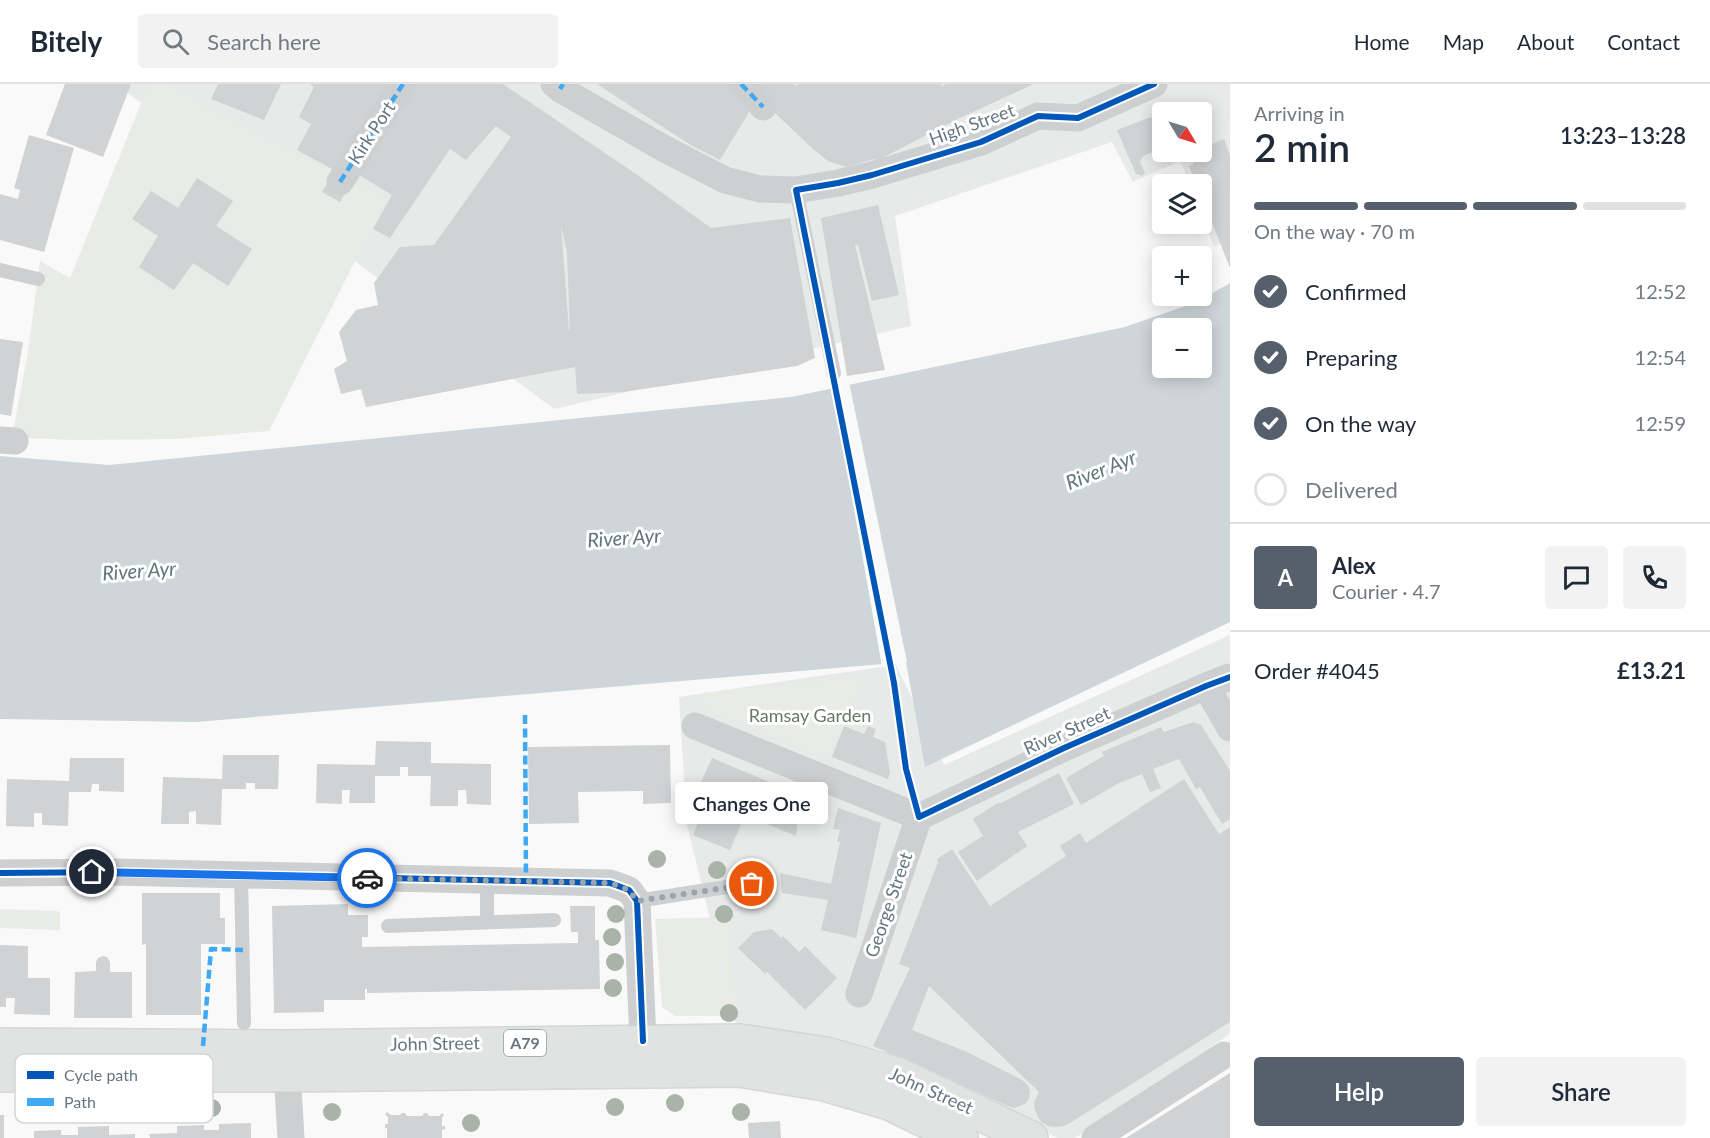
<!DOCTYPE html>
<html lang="en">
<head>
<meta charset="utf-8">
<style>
	:root { --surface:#fff; --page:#f2f2f3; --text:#1f2937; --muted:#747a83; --line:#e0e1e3; --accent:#56606c }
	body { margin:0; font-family:Lato,sans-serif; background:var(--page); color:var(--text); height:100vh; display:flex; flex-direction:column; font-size:22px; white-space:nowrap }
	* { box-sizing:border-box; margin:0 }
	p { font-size:20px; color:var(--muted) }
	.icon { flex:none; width:33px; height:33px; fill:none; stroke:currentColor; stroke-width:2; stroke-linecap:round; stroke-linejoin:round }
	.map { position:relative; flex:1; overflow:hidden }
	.sheet { display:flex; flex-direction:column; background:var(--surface); width:480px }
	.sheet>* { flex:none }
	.needle { width:39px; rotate:128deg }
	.tools { position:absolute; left:1152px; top:18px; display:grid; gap:12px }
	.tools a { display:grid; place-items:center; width:60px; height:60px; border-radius:6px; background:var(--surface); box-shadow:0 3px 15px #0003; font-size:30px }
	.pin { position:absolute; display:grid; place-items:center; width:51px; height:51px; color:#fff; margin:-26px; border:3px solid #fff; border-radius:50%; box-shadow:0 2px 6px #0007 }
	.courier { position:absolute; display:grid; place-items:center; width:60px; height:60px; margin:-30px; border:4px solid #1a73e8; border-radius:50%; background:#fff; color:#222; box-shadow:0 2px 8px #0007 }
	.bubble { position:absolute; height:42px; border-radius:6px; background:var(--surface); box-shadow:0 3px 15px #0003; font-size:20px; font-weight:600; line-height:42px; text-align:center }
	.headline em { font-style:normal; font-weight:600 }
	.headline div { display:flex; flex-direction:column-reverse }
	.headline { display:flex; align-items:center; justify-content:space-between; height:102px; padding:0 24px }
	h1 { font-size:39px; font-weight:600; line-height:45px }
	.bar { display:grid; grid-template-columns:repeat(4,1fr); gap:9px 6px; align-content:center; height:72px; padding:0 24px }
	.bar i { height:8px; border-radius:4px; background:var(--line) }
	.bar .current { background:var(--accent) }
	.bar p { grid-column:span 4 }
	.line { display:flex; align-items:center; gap:15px; padding:0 24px; border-top:2px solid var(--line) }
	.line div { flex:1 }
	.round { display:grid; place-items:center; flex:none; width:63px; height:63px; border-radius:6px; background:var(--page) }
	ol { padding:0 24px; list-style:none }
	li { display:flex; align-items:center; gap:18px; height:66px }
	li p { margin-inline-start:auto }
	li .icon { padding:6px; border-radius:50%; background:var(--accent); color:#fff; stroke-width:4 }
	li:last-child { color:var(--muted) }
	li i { width:33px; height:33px; border:3px solid var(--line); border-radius:50% }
	.action { display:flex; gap:12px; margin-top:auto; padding:12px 24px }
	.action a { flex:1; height:69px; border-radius:6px; background:var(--accent); color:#fff; font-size:24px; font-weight:600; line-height:69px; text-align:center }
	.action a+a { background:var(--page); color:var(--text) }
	header { display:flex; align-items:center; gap:36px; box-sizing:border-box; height:84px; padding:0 30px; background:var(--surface); border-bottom:2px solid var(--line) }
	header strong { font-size:28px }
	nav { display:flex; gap:33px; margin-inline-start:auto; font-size:21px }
	.search { width:420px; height:54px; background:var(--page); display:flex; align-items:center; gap:15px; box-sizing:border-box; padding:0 21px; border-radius:6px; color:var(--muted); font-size:22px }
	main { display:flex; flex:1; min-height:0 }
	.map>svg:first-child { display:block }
</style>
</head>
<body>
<header>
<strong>Bitely</strong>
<div class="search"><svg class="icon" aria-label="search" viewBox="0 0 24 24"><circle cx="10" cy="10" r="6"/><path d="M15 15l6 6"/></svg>Search here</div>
<nav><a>Home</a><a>Map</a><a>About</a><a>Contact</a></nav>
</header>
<main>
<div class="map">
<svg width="1230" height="1054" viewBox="0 0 1230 1054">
	<rect width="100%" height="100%" fill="#f9f9f9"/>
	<g fill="#e8e9e9" fill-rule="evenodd">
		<path d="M116,0H1230V155L1214,163L1202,131V100H1190L1180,77L1133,98L1112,58L895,132L911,242L554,325ZM1162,28H1202V68H1162Z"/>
		<polygon points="1230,551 1230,950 1075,1054 1057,1054 913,971 736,941 687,741 679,613 811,593 896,581 944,681"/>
	</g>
	<g fill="#e8ebe6">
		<polygon points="149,0 166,0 258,52 344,93 386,116 269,347 175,355 75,356 24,354 12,353 28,268 40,177 70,194"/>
		<polygon points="866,593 827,674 702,623 702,609"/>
		<polygon points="0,825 57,827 60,829 60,846 0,844"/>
		<polygon points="728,833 737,932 675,932 662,923 655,835"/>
	</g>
	<path fill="#ced6d9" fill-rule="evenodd" d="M1230,199V538L925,683L906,578L196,638L0,635V372L109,381L791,313L1125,243L1197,218ZM1162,244H1202V284H1162Z"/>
	<polygon fill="#f9f9f9" points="849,298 907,578 885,582 882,583 832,301"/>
	<g fill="#d0d2d3" fill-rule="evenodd">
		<polygon points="65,0 131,0 103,73 46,51"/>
		<polygon points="218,0 281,0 264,36 211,15"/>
		<polygon points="309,0 394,0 336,87 297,66 311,40 299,33 314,3"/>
		<path d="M415,0H503L636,90L711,144L790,134L815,274L797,282L623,308L577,310L575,283L366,323L361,305L341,310L334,285L347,277L339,248L356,226L378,221L374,199L400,163L434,161L511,53L496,42L466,76L450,65L390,154L373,145L392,111L356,89ZM561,141L567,169L570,247H569Z"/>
		<polygon points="597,0 729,0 754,20 720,76 691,61 658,40"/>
		<polygon points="750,0 793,0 796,2 798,0 941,0 942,2 946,0 1034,0 958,35 880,75 877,77 874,75 847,83 828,77 813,65 774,28"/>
		<polygon points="1151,33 1162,64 1143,72 1140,78 1145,89 1142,92 1136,90 1117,46"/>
		<polygon points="29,51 74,64 44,168 0,156 0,110 18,115 20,106 14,104"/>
		<polygon points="1224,55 1230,71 1230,184 1202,113 1202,100 1196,100 1189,82 1194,80 1192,75 1200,72 1202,64"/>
		<polygon points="332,92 349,102 340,118 322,108"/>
		<polygon points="197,94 233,117 216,142 252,165 228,202 193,179 174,206 139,183 158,152 132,135 151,107 178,124"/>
		<polygon points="878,121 899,211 872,217 858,161 855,161 885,286 847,292 821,134"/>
		<polygon points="0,255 23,258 11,332 0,330"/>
		<polygon points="1193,638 1201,641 1230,687 1230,735 1222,740 1200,703 1196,705 1179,675 1153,685 1161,704 1150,708 1142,690 1119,699 1081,721 1066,694 1104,672 1102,668 1161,643 1164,648"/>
		<polygon points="844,642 864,650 868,642 876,645 873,653 885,658 890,688 888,695 832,673"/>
		<polygon points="376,657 431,658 431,679 491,680 491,721 467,720 466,706 458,706 458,722 430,722 431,692 408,692 408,683 400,683 400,692 375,692 375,719 349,719 350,706 342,706 342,720 316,719 317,680 375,681"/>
		<polygon points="670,661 671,719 643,720 643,707 578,708 579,739 529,740 528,663"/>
		<polygon points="223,671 279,671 278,705 255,705 255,699 246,699 246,705 222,705 221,741 196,740 196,727 189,728 189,740 161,740 163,693 222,695"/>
		<polygon points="70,674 124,674 124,708 99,707 99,700 92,700 91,708 69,708 68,742 42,741 42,729 34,729 34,743 6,742 7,695 69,697"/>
		<polygon points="712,674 812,716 804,735 798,733 796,752 745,731 730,766 693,751 708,715 696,709"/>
		<polygon points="1059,689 1074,720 1018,748 1027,762 977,797 958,768 983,752 973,735 999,718 999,720"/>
		<polygon points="1184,695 1219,750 1230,743 1230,938 1070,1039 1063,1042 1055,1043 1048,1042 1041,1038 1037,1031 1034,1023 1035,1016 1039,1008 929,902 912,946 967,968 1022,996 1028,1001 1030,1008 1029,1015 1025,1020 1014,1024 1008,1022 873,962 910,884 899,880 938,778 937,775 952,765 990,822 1066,772 1060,762 1080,749 1086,759"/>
		<polygon points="838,724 881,739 856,854 821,846 828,816 782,809 780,789 831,800 840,758 837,758 840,746 833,745"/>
		<polygon points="142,809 220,809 220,834 225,834 225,860 201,860 201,931 146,931 146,860 142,861"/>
		<polygon points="348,820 348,831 368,831 368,853 362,853 362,863 578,859 578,848 571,848 570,822 595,822 595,856 599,856 600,905 367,909 367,905 365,905 365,916 324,916 324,928 274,929 272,822"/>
		<polygon points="772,845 781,854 783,852 799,868 805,862 837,894 805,926 767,888 765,890 738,864 754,848"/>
		<polygon points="0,861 28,862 28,894 50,894 50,931 14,930 15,914 6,914 6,923 0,923"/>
		<polygon points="103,872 107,873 110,878 110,888 132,888 132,934 74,934 75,888 96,887 96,878 98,874"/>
		<polygon points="1230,989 1230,1054 1126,1054"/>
		<polygon points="387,1028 391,1031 400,1031 402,1029 405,1029 407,1032 422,1032 424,1029 427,1029 429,1032 439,1032 442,1029 444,1031 442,1034 442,1042 445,1042 445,1045 442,1046 442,1054 387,1054 387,1044 385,1044 385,1040 388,1040 388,1033 385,1031"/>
		<rect x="0" y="1031" width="4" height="23"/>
		<polygon points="780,1037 781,1054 749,1054 748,1039"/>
		<polygon points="251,1039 251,1054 150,1054 149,1050 177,1049 177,1042 204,1041 204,1046 219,1046 219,1040"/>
		<polygon points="109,1042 109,1051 135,1050 135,1054 34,1054 34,1047 61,1046 61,1051 78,1051 78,1043"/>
	</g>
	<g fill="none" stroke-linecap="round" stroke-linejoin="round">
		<defs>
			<g id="primary">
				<polyline points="0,961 286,963 740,957 826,970 897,990 1031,1054"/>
				<polyline points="0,991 287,991 739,986 824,1000 889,1019 961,1054"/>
			</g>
		</defs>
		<use href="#primary" stroke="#d5d6d7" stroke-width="36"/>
		<g stroke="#cecfd0" stroke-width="14">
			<polyline points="796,106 834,289"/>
			<polyline points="0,186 38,195"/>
			<polyline points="241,791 244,939"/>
			<polyline points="487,796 487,838"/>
			<polyline points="637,817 752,799"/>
			<polyline points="388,842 554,836"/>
		</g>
		<g stroke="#cecfd0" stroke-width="27">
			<polyline points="554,0 560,5 663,64 725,96 760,105 796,106 838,99 872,91 981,58 1038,32 1078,34 1154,0"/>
			<polyline points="741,0 763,23"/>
			<polyline points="340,98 403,0"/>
			<polyline points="0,356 15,357"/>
			<polyline points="1206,602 1230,644"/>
			<polyline points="695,642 919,733"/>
			<polyline points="919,733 1064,664 1206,602 1230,593"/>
			<polyline points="0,789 114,788 610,799 629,806 637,817 643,957"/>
			<polyline points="859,910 919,733"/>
			<polyline points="286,970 291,1054"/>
			<polyline points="1095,1054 1224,971"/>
		</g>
		<use href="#primary" stroke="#e1e2e2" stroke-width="33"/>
		<g stroke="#3fa9f5" stroke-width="4.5" stroke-dasharray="9 4.5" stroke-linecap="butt">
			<polyline points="741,0 763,23"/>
			<polyline points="560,5 563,0"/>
			<polyline points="340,98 403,0"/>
			<polyline points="525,631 526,797"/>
			<polyline points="203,962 211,865 243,866"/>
		</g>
		<defs>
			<g id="cycleway">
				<polyline points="1154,0 1078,34 1038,32 981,58 872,91 838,99 796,106 894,599 906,685 919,733 1064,664 1206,602 1230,593"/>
				<polyline points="0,789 114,788 610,799 629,806 637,817 643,957"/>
			</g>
		</defs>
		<use href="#cycleway" stroke="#fff" stroke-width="10"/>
		<use href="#cycleway" stroke="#0057b8" stroke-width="6"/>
	</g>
	<g fill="#a9b3a7">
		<circle cx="657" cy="775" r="9"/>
		<circle cx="717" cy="786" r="9"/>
		<circle cx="616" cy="830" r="9"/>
		<circle cx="724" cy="830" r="9"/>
		<circle cx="612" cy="853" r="9"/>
		<circle cx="615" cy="878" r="9"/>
		<circle cx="613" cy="904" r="9"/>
		<circle cx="729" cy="929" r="9"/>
		<circle cx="675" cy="1019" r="9"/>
		<circle cx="615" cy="1023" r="9"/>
		<circle cx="212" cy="1024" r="9"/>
		<circle cx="332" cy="1028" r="9"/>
		<circle cx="741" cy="1028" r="9"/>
		<circle cx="471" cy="1039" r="9"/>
	</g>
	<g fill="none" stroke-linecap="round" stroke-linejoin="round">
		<polyline stroke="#99a4ac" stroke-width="6" stroke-dasharray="0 10.8" points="367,794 610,799 629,806 637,817 752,800"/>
		<polyline stroke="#1a73e8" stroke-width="8" points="92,788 367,794"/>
	</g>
	<g text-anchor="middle" stroke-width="6" stroke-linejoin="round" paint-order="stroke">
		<rect fill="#fff" stroke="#939fa8" stroke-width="1.5" x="504" y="946" width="42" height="26" rx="4.5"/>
		<g font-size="16" font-weight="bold" fill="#657683">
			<text x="525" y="965">A79</text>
		</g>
		<g font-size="18" fill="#657683" stroke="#fff">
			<text transform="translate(972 41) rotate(-20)" y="6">High Street</text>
			<text transform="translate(372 49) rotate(-57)" y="6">Kirk Port</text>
			<text transform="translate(1067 647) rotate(-24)" y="6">River Street</text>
			<text transform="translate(889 821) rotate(-71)" y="6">George Street</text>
			<text transform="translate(435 960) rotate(-1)" y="6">John Street</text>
			<text transform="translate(931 1007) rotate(24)" y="6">John Street</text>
		</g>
		<g font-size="18" fill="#687a64" stroke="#fff">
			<text x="810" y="638">Ramsay Garden</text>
		</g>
		<g font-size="20" font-style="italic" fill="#60757c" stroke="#fff">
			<text transform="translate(1101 386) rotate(-22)" y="7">River Ayr</text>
			<text transform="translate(624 454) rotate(-4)" y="7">River Ayr</text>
			<text transform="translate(139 487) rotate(-4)" y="7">River Ayr</text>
		</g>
	</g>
	<rect x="15" y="970" width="198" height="69" rx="9" fill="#fff" stroke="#d1d6da" stroke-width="1.5"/>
	<rect x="27" y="987" width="27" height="8" fill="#0057b8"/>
	<rect x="27" y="1014" width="27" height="8" fill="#3fa9f5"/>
	<g font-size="16" fill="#657683">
		<text x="64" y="997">Cycle path</text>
		<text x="64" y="1024">Path</text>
	</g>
</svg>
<div class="tools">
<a><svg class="needle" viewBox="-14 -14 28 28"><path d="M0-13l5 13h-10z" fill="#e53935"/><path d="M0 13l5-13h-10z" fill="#747a83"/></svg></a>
<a><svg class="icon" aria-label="layers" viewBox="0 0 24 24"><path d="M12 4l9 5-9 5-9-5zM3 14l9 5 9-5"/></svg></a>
<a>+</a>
<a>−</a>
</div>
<div class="pin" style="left:752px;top:800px;background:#ea580c"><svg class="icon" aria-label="bag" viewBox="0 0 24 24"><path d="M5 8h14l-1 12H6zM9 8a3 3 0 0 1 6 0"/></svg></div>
<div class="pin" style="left:92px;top:788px;background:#1f2937"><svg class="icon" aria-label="home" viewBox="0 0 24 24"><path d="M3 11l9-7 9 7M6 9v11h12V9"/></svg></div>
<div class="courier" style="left:367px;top:794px"><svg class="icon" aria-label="car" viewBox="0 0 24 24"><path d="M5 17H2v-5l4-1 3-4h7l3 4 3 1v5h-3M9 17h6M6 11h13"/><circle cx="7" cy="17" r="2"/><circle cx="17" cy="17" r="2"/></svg></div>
<div class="bubble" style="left:675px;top:698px;width:153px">Changes One</div>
</div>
<section class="sheet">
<div class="headline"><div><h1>2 min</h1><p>Arriving in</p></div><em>13:23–13:28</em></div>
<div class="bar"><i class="current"></i><i class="current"></i><i class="current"></i><i></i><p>On the way · 70 m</p></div>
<ol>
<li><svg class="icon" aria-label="check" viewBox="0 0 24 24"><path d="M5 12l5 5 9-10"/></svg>Confirmed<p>12:52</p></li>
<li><svg class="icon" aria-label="check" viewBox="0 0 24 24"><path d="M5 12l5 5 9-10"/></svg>Preparing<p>12:54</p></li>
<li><svg class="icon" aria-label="check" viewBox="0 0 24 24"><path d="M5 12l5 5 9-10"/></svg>On the way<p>12:59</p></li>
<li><i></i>Delivered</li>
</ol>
<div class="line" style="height:108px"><b class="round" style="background:var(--accent);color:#fff">A</b><div><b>Alex</b><p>Courier · 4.7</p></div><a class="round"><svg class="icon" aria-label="chat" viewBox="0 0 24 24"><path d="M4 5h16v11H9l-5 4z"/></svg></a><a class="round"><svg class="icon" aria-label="phone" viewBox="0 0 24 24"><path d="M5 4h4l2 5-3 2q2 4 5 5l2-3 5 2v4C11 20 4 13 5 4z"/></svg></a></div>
<div class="line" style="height:78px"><div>Order #4045</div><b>£13.21</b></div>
<div class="action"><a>Help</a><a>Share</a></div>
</section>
</main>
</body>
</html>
